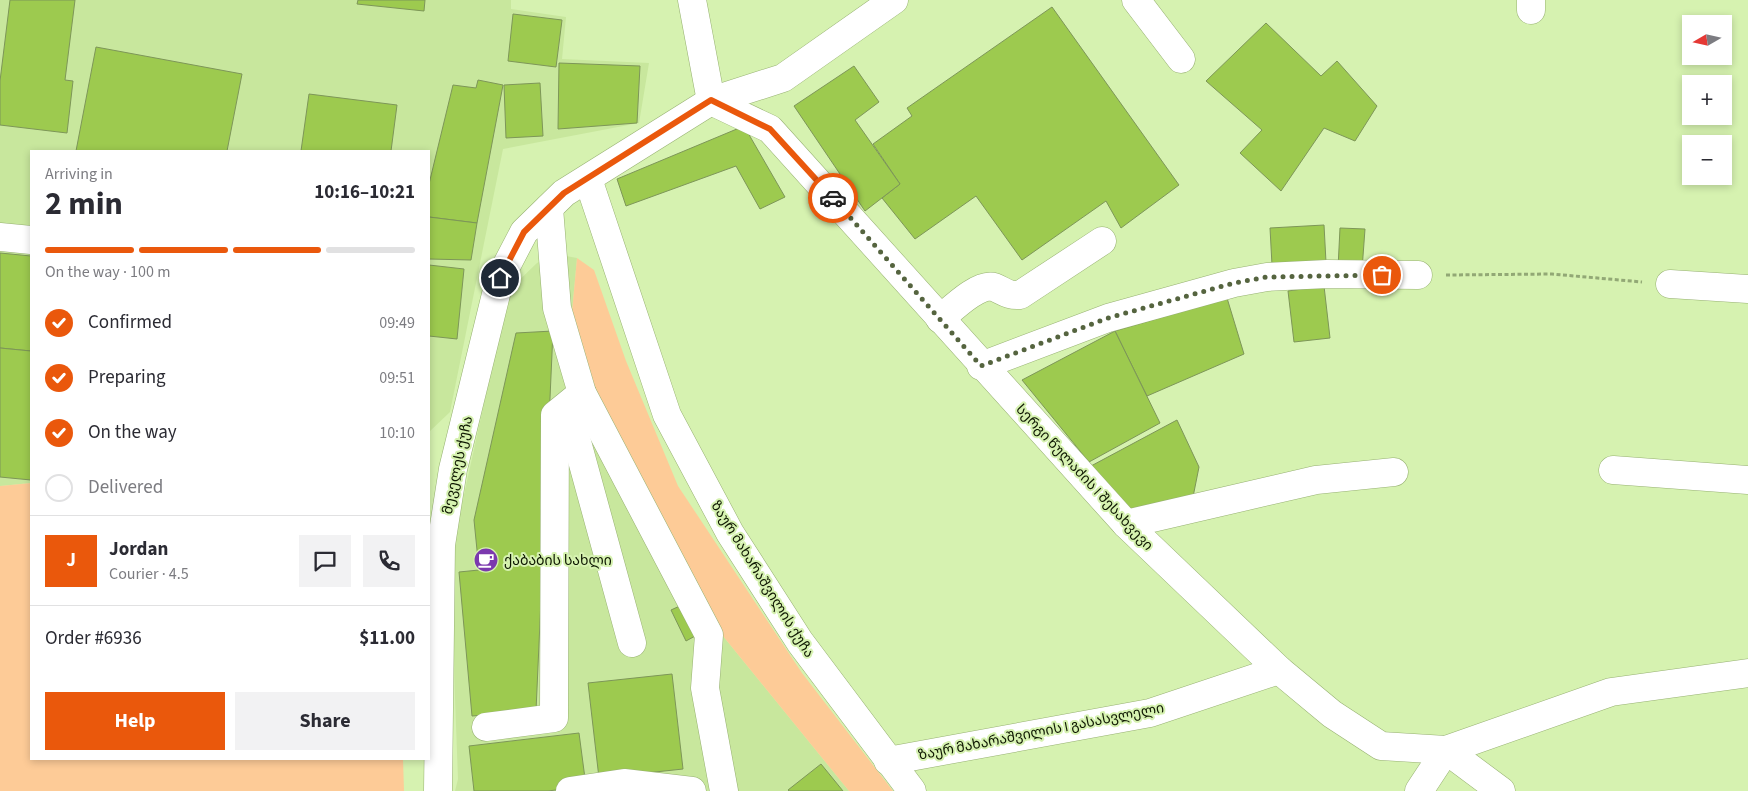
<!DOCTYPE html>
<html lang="en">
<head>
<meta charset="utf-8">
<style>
	:root { --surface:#fff; --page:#f2f2f3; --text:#2b2b33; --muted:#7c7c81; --line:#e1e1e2; --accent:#ea580c }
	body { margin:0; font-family:"Source Sans 3","Noto Sans Georgian",sans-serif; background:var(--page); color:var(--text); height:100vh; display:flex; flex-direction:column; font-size:19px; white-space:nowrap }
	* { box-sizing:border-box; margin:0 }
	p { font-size:16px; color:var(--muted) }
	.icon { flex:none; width:28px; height:28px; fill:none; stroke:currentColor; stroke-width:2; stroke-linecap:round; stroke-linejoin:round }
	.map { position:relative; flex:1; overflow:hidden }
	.panel { position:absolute; left:30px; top:150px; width:400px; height:610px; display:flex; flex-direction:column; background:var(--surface); border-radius:0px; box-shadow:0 2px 8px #0003 }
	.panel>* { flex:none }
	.needle { width:32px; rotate:261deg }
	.buttons { position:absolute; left:1682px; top:15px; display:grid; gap:10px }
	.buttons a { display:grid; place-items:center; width:50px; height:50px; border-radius:0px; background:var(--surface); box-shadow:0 2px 8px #0003; font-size:25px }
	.pin { position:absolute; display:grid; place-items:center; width:42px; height:42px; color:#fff; margin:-21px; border:2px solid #fff; border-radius:50%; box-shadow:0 1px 5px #0007 }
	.courier { position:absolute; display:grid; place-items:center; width:50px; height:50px; margin:-25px; border:4px solid #ea580c; border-radius:50%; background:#fff; color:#222; box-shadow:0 1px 6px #0007 }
	.overview em { font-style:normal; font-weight:700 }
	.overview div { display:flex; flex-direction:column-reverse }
	.overview { display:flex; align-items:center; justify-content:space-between; height:85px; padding:0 15px }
	h1 { font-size:32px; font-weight:700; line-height:38px }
	.bar { display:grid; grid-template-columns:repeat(4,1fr); gap:8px 5px; align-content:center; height:60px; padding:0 15px }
	.bar i { height:6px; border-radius:4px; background:var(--line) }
	.bar .on { background:var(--accent) }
	.bar p { grid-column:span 4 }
	.line { display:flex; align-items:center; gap:12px; padding:0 15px; border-top:1px solid var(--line) }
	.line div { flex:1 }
	.round { display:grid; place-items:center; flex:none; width:52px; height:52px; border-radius:0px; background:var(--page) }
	ol { padding:0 15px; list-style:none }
	li { display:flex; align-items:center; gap:15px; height:55px }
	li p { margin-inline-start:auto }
	li .icon { padding:5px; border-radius:50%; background:var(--accent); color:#fff; stroke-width:4 }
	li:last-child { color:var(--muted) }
	li i { width:28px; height:28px; border:2px solid var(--line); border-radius:50% }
	.cta { display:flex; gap:10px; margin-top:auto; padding:10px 15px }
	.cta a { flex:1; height:58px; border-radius:0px; background:var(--accent); color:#fff; font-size:20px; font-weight:700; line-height:58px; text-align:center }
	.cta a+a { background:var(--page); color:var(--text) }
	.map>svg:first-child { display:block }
</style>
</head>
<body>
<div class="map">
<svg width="1748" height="791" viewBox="0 0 1748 791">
	<rect width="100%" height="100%" fill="#d6f2b0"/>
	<g fill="#c8e79d">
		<polygon points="0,0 511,0 511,9 566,17 562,59 649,63 639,123 503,149 450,412 429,432 429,151 31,151 31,483 0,486"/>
		<polygon points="555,254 577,258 570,333 705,614 849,791 455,791 458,779 452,617 454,540 509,290 537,263"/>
	</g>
	<g fill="#fdcb97">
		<polygon points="577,258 594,270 626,361 678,486 802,673 893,791 849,791 705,614 610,443 570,333"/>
		<polygon points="31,483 31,759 403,759 404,791 0,791 0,486"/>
	</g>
	<g fill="#9dca4f" stroke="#7d9658">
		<polygon points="10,0 75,0 65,80 73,81 67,133 0,125 0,81"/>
		<polygon points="358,0 425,0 424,11 357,4"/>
		<polygon points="1052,7 1179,185 1121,228 1106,201 1022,260 976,196 915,239 882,198 900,184 873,144 912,116 907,108"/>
		<polygon points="513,14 562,20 556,67 508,61"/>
		<polygon points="1266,23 1321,76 1337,61 1377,106 1355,141 1324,128 1281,191 1240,153 1262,130 1206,81"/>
		<polygon points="96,47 242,74 227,151 76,151"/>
		<polygon points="559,63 640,66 637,123 558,129"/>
		<polygon points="854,66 879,102 855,120 900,184 865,211 794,106"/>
		<polygon points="478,80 503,85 477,223 429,217 429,184 453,85 476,88"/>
		<polygon points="540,83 543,136 506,138 504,85"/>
		<polygon points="309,94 397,105 391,151 301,151"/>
		<polygon points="744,126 785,197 760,209 736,166 626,206 617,179"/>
		<polygon points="429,217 477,223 471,260 429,259"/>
		<polygon points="1324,225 1326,262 1272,265 1270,228"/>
		<polygon points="1340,228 1365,229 1362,270 1338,268"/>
		<polygon points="0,253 31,256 31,351 0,348"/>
		<polygon points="429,265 464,269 457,339 429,336"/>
		<polygon points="1324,286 1330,338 1294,342 1288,291"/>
		<polygon points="1227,298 1244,354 1147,396 1115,331"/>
		<polygon points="553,331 536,711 472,716 459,572 479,570 474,520 516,333"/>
		<polygon points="1115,331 1160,423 1089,462 1022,380"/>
		<polygon points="0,348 31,351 31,480 0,477"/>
		<polygon points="1177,420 1199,467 1193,497 1126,512 1091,466"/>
		<polygon points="682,605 697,635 686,641 671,610"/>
		<polygon points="672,674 683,769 599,778 588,683"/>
		<polygon points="579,733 586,786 548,791 474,791 469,746"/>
		<polygon points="821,764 843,791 789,791 788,790"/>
	</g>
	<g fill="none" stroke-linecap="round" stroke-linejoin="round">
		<defs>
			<g id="minor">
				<polyline points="692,0 711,101"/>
				<polyline points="1136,0 1181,59"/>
				<polyline points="1531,10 1531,0"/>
				<polyline points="711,101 770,129 1126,524 1279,670 1332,714 1381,746 1446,750 1501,791"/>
				<polyline points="588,179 667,415 730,533 800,642 912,791"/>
				<polyline points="549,208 557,308 582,393 709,635 705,688 724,791"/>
				<polyline points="0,237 31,240"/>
				<polyline points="1670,284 1748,289"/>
				<path d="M940,319C951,310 979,282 994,287C1004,291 1008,296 1020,295L1102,241"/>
				<polyline points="981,366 1108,318 1234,283 1267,277 1327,274 1418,275"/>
				<polyline points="581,397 571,420 632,643"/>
				<polyline points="1613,470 1748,480"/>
				<polyline points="1126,524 1316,480 1394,472"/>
				<polyline points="486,727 554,718 555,415 582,393"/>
				<polyline points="888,761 1150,713 1279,670"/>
				<polyline points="438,791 441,545 453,469 500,278 524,232 564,193 711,101 783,78 894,0"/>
				<polyline points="570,791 624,783 692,791"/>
				<polyline points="1419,791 1446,750 1611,692 1748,673"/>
			</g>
		</defs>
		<use href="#minor" stroke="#97b172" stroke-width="29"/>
		<polyline stroke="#92a875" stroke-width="3" stroke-dasharray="4 2.5" stroke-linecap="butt" points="1446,275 1552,274 1642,282"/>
		<use href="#minor" stroke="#fff" stroke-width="28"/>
	</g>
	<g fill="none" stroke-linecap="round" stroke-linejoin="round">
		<polyline stroke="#55643f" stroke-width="5" stroke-dasharray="0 9" points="833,198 981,366 1108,318 1234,283 1267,277 1382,275"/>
		<polyline stroke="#ea580c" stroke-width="6" points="500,278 524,232 564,193 711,100 770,129 833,198"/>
	</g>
	<defs>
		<symbol id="cafe-disc" viewBox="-11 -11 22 22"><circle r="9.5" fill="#7b39ae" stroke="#d6f2b0"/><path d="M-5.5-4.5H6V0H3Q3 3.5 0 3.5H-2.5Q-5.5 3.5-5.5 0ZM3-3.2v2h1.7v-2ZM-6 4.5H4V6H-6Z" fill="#fff"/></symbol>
	</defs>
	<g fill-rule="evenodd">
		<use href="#cafe-disc" x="472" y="546" width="28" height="28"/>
	</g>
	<g text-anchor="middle" stroke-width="4" stroke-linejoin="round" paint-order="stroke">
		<g font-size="14" fill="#0f1802" stroke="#d6f2b0">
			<text transform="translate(457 465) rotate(-78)" y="5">მეველეს ქუჩა</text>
			<text transform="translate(1085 477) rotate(47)" y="5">სერგი წულაძის I შესახვევი</text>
			<text transform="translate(763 579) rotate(58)" y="5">ზაურ მახარაშვილის ქუჩა</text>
			<text transform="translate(1041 731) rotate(-11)" y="5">ზაურ მახარაშვილის I გასასვლელი</text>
		</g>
		<g font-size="14" fill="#0f1802" stroke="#d6f2b0" text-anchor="start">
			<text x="504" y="565">ქაბაბის სახლი</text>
		</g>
	</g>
</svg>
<div class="buttons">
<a><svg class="needle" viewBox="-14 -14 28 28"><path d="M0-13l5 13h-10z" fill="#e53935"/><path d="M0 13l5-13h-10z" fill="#7c7c81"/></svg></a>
<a>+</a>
<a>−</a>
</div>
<div class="pin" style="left:1382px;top:275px;background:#ea580c"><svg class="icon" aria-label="bag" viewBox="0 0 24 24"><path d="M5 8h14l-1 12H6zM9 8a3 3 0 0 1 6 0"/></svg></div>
<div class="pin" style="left:500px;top:278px;background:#1f2937"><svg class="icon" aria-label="home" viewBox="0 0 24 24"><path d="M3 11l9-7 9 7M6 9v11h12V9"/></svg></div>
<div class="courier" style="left:833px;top:198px"><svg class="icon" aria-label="car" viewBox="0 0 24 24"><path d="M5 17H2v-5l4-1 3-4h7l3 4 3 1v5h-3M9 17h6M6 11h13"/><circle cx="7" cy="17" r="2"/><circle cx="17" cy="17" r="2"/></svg></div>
<section class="panel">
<div class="overview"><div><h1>2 min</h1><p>Arriving in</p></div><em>10:16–10:21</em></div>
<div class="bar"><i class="on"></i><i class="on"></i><i class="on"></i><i></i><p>On the way · 100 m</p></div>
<ol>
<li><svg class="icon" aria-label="check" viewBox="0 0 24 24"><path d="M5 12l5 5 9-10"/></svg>Confirmed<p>09:49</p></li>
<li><svg class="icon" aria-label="check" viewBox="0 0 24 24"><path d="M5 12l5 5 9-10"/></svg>Preparing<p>09:51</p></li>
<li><svg class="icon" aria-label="check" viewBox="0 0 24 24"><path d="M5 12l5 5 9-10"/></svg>On the way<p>10:10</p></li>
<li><i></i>Delivered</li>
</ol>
<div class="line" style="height:90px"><b class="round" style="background:var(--accent);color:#fff">J</b><div><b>Jordan</b><p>Courier · 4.5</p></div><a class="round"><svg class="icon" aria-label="chat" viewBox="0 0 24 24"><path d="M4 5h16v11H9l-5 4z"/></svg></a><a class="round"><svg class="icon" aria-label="phone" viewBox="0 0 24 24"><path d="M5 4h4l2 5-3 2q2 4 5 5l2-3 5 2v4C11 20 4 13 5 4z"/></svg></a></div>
<div class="line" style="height:65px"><div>Order #6936</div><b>$11.00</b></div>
<div class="cta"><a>Help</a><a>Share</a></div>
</section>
</div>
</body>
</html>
